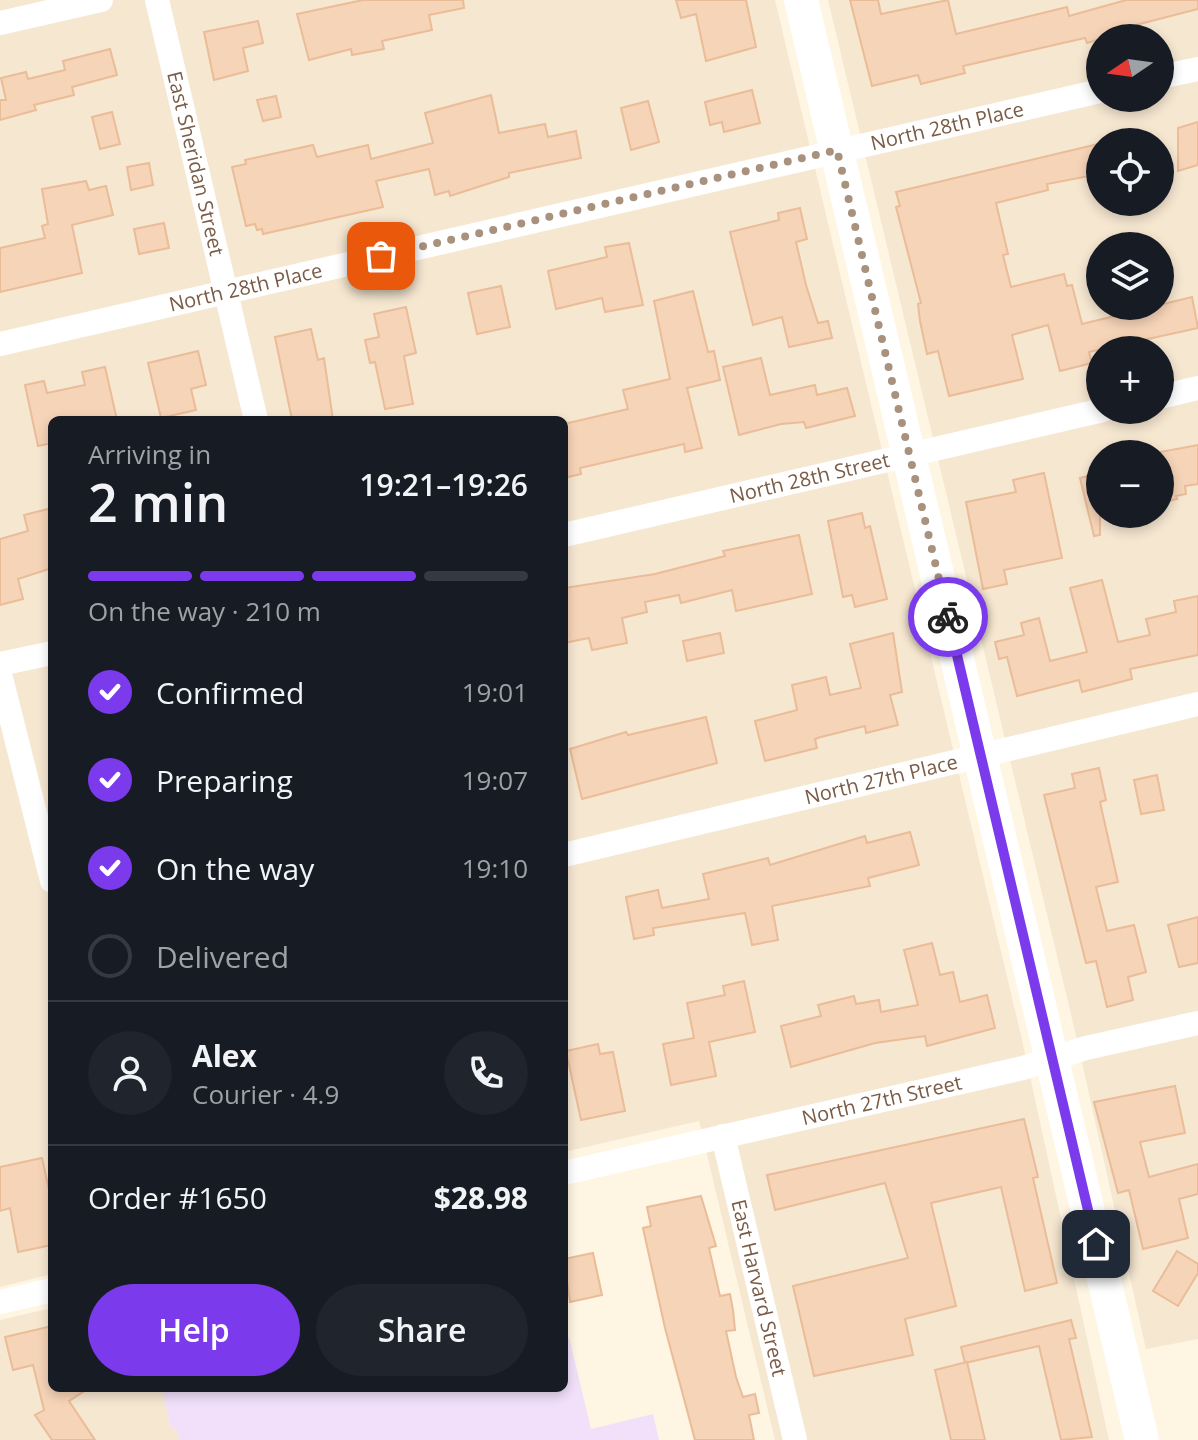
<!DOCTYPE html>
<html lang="en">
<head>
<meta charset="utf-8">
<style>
	:root { --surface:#171b24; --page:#20242c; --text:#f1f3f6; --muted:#9ea1a6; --line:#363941; --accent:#7c3aed }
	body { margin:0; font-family:"Open Sans",sans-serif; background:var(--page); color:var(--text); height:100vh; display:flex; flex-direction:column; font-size:30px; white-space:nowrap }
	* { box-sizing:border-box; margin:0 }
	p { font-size:26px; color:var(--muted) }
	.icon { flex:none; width:44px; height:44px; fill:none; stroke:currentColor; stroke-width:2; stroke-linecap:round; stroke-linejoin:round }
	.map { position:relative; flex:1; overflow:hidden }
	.drawer { position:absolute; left:48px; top:416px; width:520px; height:976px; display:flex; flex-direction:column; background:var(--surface); border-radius:12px; box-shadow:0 4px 12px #0003 }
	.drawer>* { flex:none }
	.needle { width:52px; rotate:257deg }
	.buttons { position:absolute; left:1086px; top:24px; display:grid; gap:16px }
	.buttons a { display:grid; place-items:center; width:88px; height:88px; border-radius:50%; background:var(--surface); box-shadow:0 4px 12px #0003; font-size:40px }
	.pin { position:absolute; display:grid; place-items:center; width:68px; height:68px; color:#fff; margin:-34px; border-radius:16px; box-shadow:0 4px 12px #0006 }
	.courier { position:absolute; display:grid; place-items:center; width:80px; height:80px; margin:-40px; border:6px solid #7c3aed; border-radius:50%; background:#fff; color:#222; box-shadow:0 2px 10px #0007 }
	.summary em { font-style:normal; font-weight:600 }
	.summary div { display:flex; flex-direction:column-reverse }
	.summary { display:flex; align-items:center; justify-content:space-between; height:136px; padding:0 40px }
	h1 { font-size:52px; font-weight:600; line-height:60px }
	.bar { display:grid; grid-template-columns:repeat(4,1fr); gap:12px 8px; align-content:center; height:96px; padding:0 40px }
	.bar i { height:10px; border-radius:6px; background:var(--line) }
	.bar .current { background:var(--accent) }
	.bar p { grid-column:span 4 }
	.line { display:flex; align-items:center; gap:20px; padding:0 40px; border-top:2px solid var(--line) }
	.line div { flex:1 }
	.round { display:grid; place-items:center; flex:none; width:84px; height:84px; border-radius:42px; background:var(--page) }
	ol { padding:0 40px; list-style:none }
	li { display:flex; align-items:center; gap:24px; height:88px }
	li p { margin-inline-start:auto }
	li .icon { padding:8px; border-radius:50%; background:var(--accent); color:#fff; stroke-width:4 }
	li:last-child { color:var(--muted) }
	li i { width:44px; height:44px; border:4px solid var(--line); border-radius:50% }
	.button { display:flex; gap:16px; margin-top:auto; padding:16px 40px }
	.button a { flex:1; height:92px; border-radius:48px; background:var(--accent); color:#fff; font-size:32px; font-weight:600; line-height:92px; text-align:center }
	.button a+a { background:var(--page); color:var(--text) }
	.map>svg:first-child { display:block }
</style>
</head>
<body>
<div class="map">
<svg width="1198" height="1440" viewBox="0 0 1198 1440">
	<rect width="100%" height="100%" fill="#fef5e3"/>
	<g fill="#f6e7d1" fill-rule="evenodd">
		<polygon points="0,0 775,0 1023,1044 1109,1440 775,1440 699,1121 564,1152 564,420 52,420 52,1274 0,1287"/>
		<path d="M828,0H1198V1339L1146,1349L1074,1027ZM1100,38H1160V98H1100ZM1100,142H1160V202H1100ZM1100,246H1160V306H1100ZM1100,350H1160V410H1100ZM1100,454H1160V514H1100Z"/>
		<polygon points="52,1308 52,1388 162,1388 171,1428 177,1430 179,1440 0,1440 0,1320"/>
	</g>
	<polygon fill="#f2e0fa" points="569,1337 591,1429 653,1414 659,1440 179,1440 177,1430 171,1428 162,1388 564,1388 564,1338"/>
	<g fill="#f6d4b8" stroke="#eabc97" stroke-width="2">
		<polygon points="363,0 463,0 464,8 429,15 432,30 382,41 384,49 352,55 351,49 309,60 297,14"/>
		<polygon points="676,0 746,0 756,47 706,61 696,14 681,18"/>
		<polygon points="850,0 878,0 881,14 948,0 956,34 1067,7 1069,16 1126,0 1198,0 1198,9 1132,26 1133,30 1087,43 1085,38 963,66 965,73 921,84 918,75 872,86"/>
		<polygon points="258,21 263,43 243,48 248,71 214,80 204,32"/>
		<polygon points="110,49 117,75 72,87 74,95 34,105 36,110 0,120 0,100 6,100 1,78 26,72 28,79 65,70 63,61"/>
		<polygon points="752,90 760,123 724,132 722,122 710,125 705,102"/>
		<polygon points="491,95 499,133 545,124 548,137 576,131 581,158 509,173 509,177 450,196 449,191 435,195 429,169 376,181 383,207 263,234 262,229 257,230 255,224 246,226 232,167 246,164 245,160 313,145 317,157 368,145 371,159 433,143 425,113"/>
		<polygon points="276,96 281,117 263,121 257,100"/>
		<polygon points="648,101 659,142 631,150 621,108"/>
		<polygon points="112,112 120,144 100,149 92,117"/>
		<polygon points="1198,122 1198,165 1178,171 1178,128"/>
		<polygon points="1098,144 1100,174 1047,184 1048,190 996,203 1008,254 1003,255 1011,287 1064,274 1067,286 1072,285 1082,324 1192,297 1198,328 1089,352 1092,363 1060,371 1048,325 1012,335 1023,379 949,396 938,351 927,354 920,321 918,304 921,303 896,207 900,206 896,192"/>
		<polygon points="149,163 153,185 131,190 127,167"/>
		<polygon points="86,181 89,190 106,186 113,215 72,225 82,273 0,292 0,248 45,238 42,226 48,224 42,189"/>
		<polygon points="800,208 807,239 796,242 806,285 818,323 828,321 832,338 789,347 782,317 753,325 730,232 779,220 778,213"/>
		<polygon points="164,223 169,248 139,254 134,229"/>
		<polygon points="629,243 643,305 605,312 602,298 556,309 548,271 607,257 605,247"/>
		<polygon points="501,286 510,327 477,334 468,293"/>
		<polygon points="693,291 708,352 714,351 720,380 687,388 702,448 685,452 684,444 580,468 581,474 564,478 564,424 628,409 623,390 670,379 654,301"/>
		<polygon points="406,307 416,353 404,356 413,404 385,409 375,362 370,363 365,340 379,337 374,314"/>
		<polygon points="311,329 318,360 324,358 333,420 292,420 275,337"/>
		<polygon points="198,351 206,385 191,389 196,410 161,418 148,363"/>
		<polygon points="761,358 770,395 815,385 817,395 847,388 855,416 806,428 804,422 781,424 739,435 723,367"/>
		<polygon points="105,367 117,420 52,420 52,443 38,446 25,385 44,381 47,393 85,385 82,372"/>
		<polygon points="1198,445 1198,484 1185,486 1186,494 1176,496 1177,499 1160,503 1160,452"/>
		<polygon points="1044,473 1062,558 1004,570 1007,584 983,589 966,502 1016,492 1013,480"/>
		<polygon points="1100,473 1100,535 1094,536 1080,478"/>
		<polygon points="52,508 52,568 18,579 23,599 0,605 0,539 28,531 24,515"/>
		<polygon points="862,513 865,528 870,526 887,599 855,607 852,595 843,597 828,521"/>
		<polygon points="799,535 812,594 736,611 732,590 681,603 679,595 645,602 647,612 622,618 627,643 592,650 589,638 564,643 564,588 655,574 725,556 723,551"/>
		<polygon points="1102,580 1118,642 1150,635 1146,619 1176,612 1174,601 1198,596 1198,655 1130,669 1132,679 1082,692 1079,680 1017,696 1007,657 999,659 995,642 1024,635 1021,623 1039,618 1050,661 1087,652 1070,588"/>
		<polygon points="720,633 724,653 687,661 683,641"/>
		<polygon points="893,633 902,692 890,695 898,725 866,733 865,726 821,737 815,739 817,748 765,761 755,721 797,710 792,685 826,677 830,695 861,688 850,644"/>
		<polygon points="706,717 717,763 582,799 570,749 626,732 628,735"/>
		<polygon points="1099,768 1106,800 1100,802 1118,882 1096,887 1107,931 1134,925 1146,972 1128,977 1133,1000 1107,1007 1096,961 1086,963 1044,795 1075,788 1072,774"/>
		<polygon points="1157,775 1164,810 1141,814 1134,780"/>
		<polygon points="910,832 919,865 868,878 870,886 772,906 778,940 752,945 745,913 653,928 654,935 634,939 626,897 658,890 662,908 709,899 703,874 768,858 770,865 865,836 867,843"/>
		<polygon points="1198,917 1198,963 1179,967 1168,925"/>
		<polygon points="932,943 940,975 953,972 960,1002 987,995 995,1028 927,1046 925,1036 875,1043 791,1067 781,1026 821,1016 818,1005 854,996 856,1004 879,1000 881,1012 918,1005 904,950"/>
		<polygon points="744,981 755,1032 709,1042 716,1076 671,1085 663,1044 694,1038 687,1003 725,995 723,986"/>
		<polygon points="598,1044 600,1054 613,1052 625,1111 581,1120 566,1051"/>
		<polygon points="1175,1086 1185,1133 1140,1142 1149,1177 1198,1164 1198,1194 1179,1199 1188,1238 1143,1249 1129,1190 1118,1193 1094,1102"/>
		<polygon points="1024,1119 1038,1177 1033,1178 1057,1283 1025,1291 1001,1187 931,1203 956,1306 905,1319 913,1355 814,1376 793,1286 908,1258 885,1183 775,1210 767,1175"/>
		<polygon points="42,1158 52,1203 52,1245 18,1252 10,1208 0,1211 0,1167"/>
		<polygon points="701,1196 716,1246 709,1248 720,1296 730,1294 733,1310 735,1330 726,1331 736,1377 743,1397 755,1394 759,1413 749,1415 754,1440 695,1440 665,1328 643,1228 651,1226 647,1207"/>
		<polygon points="1177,1251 1198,1264 1198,1273 1178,1306 1153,1291"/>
		<polygon points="593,1253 602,1295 570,1302 564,1259"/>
		<polygon points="1071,1320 1076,1338 1069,1339 1092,1437 1061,1440 1039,1346 965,1363 961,1347"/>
		<polygon points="52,1326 52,1388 89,1388 69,1401 95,1440 52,1440 35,1415 44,1410 33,1365 13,1370 5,1337"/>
		<polygon points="967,1362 985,1440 951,1440 935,1370"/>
	</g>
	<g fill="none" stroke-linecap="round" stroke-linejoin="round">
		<g stroke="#fff" stroke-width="24">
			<path id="s1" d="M157,0L256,420"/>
			<polyline points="0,23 101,0"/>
			<polyline points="1160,77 1198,69"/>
			<path id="s2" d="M0,344L1100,91"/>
			<polyline points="1160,397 1198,388"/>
			<path id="s3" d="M564,535L1103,410"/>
			<polyline points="0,664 52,653"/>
			<polyline points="0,674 52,881"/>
			<path id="s4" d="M564,855L1198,704"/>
			<path id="s5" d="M723,1136L795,1440"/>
			<path id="s6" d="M564,1173L1023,1068L1086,1048L1198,1023"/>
			<polyline points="0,1302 52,1290"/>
		</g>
		<polyline stroke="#fff" stroke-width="34" points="801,0 1142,1440"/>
	</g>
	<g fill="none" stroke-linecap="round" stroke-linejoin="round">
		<polyline stroke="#a8917d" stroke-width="8" stroke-dasharray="0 14.4" points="381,256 837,150 948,617"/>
		<polyline stroke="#7c3aed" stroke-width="10" points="948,617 1096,1244"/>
	</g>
	<g text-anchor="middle" stroke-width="7" stroke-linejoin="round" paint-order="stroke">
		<g font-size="20" fill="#795b46" stroke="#fff8eb">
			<text dy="7" stroke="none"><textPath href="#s2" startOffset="972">North 28th Place</textPath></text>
			<text dy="7" stroke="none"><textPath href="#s1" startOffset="168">East Sheridan Street</textPath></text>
			<text dy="7" stroke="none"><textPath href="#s2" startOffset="252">North 28th Place</textPath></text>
			<text dy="7" stroke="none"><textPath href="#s3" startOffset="252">North 28th Street</textPath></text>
			<text dy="7" stroke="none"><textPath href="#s4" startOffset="326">North 27th Place</textPath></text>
			<text dy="7" stroke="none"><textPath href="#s6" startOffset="326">North 27th Street</textPath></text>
			<text dy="7" stroke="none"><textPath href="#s5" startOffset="156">East Harvard Street</textPath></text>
		</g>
	</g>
</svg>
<div class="buttons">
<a><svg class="needle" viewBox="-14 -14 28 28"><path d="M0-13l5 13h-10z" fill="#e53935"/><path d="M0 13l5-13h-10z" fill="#9ea1a6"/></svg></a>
<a><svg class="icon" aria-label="locate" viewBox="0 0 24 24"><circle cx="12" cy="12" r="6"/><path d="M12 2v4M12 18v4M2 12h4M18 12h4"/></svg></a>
<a><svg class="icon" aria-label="layers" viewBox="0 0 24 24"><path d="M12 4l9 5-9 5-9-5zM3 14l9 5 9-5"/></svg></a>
<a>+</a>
<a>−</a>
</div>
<div class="pin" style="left:381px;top:256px;background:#ea580c"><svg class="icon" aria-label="bag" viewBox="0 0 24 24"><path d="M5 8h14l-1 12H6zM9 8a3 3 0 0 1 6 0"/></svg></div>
<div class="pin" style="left:1096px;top:1244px;background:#1f2937"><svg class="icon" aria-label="home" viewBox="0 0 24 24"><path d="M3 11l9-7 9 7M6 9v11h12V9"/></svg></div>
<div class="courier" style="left:948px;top:617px"><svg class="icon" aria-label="bike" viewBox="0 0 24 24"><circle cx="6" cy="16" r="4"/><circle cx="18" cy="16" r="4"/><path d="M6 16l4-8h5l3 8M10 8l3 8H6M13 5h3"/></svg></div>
<section class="drawer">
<div class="summary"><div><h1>2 min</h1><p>Arriving in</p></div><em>19:21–19:26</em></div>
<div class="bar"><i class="current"></i><i class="current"></i><i class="current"></i><i></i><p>On the way · 210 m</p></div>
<ol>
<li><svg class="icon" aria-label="check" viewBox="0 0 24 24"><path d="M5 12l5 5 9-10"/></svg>Confirmed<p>19:01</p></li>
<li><svg class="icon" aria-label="check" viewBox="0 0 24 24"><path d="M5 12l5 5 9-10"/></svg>Preparing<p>19:07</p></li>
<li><svg class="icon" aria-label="check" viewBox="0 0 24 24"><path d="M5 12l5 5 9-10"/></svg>On the way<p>19:10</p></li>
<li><i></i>Delivered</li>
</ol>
<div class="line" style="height:144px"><a class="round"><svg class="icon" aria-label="person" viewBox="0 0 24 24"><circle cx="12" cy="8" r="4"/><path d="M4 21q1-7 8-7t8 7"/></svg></a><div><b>Alex</b><p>Courier · 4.9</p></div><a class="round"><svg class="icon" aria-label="phone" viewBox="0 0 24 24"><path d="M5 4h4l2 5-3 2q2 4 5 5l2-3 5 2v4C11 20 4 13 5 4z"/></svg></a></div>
<div class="line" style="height:104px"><div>Order #1650</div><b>$28.98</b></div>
<div class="button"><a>Help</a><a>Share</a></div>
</section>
</div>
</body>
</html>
